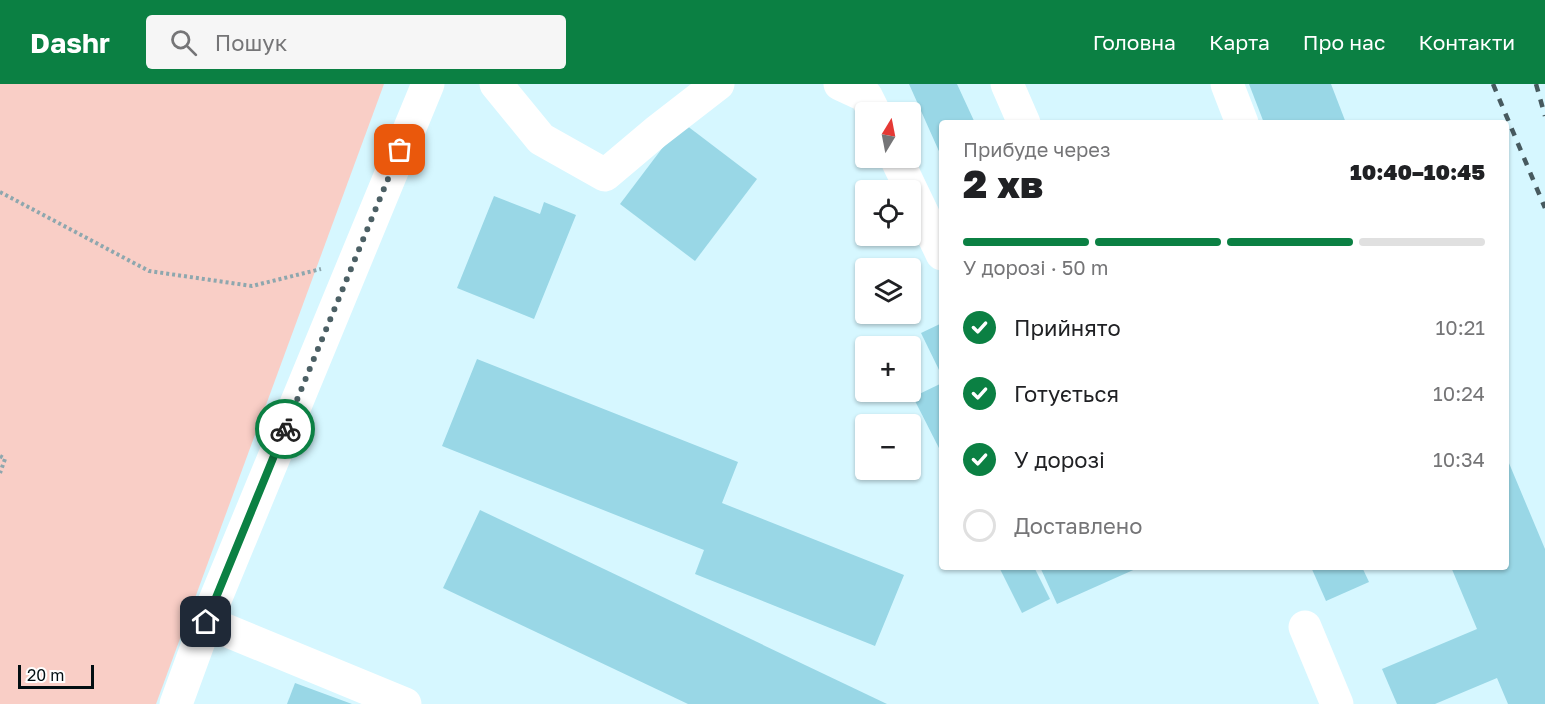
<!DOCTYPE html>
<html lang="uk">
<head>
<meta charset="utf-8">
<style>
	:root { --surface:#fff; --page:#f6f6f6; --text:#202124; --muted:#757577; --line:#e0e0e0; --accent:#0b8043 }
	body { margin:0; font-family:"Golos Text",sans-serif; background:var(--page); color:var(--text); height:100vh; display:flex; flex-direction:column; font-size:22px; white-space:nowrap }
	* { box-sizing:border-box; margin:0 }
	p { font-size:20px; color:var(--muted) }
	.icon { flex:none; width:33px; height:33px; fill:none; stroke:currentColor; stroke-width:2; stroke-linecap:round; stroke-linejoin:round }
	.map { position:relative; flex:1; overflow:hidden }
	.drawer { position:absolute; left:939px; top:36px; width:570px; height:450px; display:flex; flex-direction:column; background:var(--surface); border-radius:6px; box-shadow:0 2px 4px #0004 }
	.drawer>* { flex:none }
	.needle { width:39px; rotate:10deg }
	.fabs { position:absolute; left:855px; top:18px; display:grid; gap:12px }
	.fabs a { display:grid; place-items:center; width:66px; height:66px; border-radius:6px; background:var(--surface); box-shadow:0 2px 4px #0004; font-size:30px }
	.scale { position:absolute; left:18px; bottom:15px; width:76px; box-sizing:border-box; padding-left:6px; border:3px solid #020e12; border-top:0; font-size:16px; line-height:21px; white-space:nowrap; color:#020e12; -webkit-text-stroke:4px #fff; paint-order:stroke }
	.pin { position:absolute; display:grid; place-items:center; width:51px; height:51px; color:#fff; margin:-26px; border-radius:12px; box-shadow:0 3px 9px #0006 }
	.courier { position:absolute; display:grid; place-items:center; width:60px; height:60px; margin:-30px; border:4px solid #0b8043; border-radius:50%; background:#fff; color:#222; box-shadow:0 2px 8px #0007 }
	.headline em { font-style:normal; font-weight:800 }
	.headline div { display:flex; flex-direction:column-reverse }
	.headline { display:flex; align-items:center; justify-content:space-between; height:102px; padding:0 24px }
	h1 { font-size:39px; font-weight:800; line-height:45px }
	.bar { display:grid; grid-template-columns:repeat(4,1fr); gap:9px 6px; align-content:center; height:72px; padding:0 24px }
	.bar i { height:8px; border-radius:4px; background:var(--line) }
	.bar .on { background:var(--accent) }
	.bar p { grid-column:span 4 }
	ol { padding:0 24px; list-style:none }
	li { display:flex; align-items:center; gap:18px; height:66px }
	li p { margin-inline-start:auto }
	li .icon { padding:6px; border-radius:50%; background:var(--accent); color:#fff; stroke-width:4 }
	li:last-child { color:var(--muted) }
	li i { width:33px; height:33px; border:3px solid var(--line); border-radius:50% }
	header { display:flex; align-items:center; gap:36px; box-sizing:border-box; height:84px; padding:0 30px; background:var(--accent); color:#fff }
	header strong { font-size:28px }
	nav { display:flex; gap:33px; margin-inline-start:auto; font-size:21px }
	.search { width:420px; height:54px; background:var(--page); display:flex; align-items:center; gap:15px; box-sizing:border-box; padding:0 21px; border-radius:6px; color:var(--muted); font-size:22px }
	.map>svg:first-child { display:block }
</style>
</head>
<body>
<header>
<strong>Dashr</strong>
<div class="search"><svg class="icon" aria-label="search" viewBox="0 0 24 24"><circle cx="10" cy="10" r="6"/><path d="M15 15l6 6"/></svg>Пошук</div>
<nav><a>Головна</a><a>Карта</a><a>Про нас</a><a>Контакти</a></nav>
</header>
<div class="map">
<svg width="1545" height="620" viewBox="0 0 1545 620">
	<rect width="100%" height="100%" fill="#d6f7ff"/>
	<polygon fill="#f9cec6" points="0,0 384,0 156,620 0,620"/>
	<g fill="#99d7e6">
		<polygon points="909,0 957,0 975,39 942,39 942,74"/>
		<polygon points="1249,0 1331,0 1346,39 1264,39"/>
		<polygon points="682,38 757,95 695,177 620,120"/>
		<polygon points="494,112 540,130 544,118 576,131 534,235 457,204"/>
		<polygon points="942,239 942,292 921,249"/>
		<polygon points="477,275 738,378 722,419 904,491 875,562 695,490 704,466 442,362"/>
		<polygon points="942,299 942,370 913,313"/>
		<polygon points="1506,372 1545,465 1545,620 1508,620 1497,594 1435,620 1397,620 1382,585 1477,545 1451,483 1506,483"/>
		<polygon points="480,426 887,620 688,620 443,504"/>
		<polygon points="999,483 1034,483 1050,515 1022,529"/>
		<polygon points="1040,483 1140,483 1057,520"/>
		<polygon points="1311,483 1362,483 1369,498 1326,517"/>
		<polygon points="295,599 352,620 287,620"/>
	</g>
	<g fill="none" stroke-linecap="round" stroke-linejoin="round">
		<g stroke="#8ea7ae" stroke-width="4" stroke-dasharray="3 3" stroke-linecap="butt">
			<polyline points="0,108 149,187 252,202 321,185"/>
			<polyline points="0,372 5,375 0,389"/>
		</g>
		<g stroke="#fff" stroke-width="33">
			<polyline points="496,0 541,55 605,91 656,48 718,0"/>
			<polyline points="840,0 866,12 874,28"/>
			<polyline points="1007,0 1024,39"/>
			<polyline points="1227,0 1242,39"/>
			<polyline points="896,74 942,170"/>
			<polyline points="206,538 405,620"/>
			<polyline points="1305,543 1337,620"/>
			<polyline points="176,620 206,538 428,0"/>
		</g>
		<g stroke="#475a5f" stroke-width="4.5" stroke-dasharray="8 8" stroke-linecap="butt">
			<polyline points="1493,0 1545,124"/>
			<polyline points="1536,0 1545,32"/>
		</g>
	</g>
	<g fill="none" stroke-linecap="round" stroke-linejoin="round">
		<polyline stroke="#4c6065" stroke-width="6" stroke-dasharray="0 10.8" points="285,345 400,66"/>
		<polyline stroke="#0b8043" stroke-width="8" points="206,538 285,345"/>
	</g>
</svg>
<div class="fabs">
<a><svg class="needle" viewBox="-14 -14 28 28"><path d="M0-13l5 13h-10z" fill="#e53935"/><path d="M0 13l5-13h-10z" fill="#757577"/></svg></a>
<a><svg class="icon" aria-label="locate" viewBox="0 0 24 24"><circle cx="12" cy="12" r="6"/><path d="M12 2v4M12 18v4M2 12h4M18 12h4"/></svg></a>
<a><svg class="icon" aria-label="layers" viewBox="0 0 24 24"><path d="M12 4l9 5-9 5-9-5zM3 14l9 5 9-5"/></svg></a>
<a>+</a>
<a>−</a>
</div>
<div class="scale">20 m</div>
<div class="pin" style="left:400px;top:66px;background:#ea580c"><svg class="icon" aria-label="bag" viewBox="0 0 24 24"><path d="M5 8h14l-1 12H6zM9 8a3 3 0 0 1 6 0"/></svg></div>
<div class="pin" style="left:206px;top:538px;background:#1f2937"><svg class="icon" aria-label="home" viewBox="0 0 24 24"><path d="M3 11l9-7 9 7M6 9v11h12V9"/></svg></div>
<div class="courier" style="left:285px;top:345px"><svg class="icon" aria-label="bike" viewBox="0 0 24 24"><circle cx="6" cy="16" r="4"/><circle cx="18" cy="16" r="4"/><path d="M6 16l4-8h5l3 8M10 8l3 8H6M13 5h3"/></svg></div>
<section class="drawer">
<div class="headline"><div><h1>2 хв</h1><p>Прибуде через</p></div><em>10:40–10:45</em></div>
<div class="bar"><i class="on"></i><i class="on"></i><i class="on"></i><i></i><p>У дорозі · 50 m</p></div>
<ol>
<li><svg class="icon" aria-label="check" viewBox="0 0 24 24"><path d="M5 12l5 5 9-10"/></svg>Прийнято<p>10:21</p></li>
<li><svg class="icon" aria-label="check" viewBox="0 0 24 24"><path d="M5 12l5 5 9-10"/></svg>Готується<p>10:24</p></li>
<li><svg class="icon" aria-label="check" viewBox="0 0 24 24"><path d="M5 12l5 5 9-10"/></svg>У дорозі<p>10:34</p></li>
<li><i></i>Доставлено</li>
</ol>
</section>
</div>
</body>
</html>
